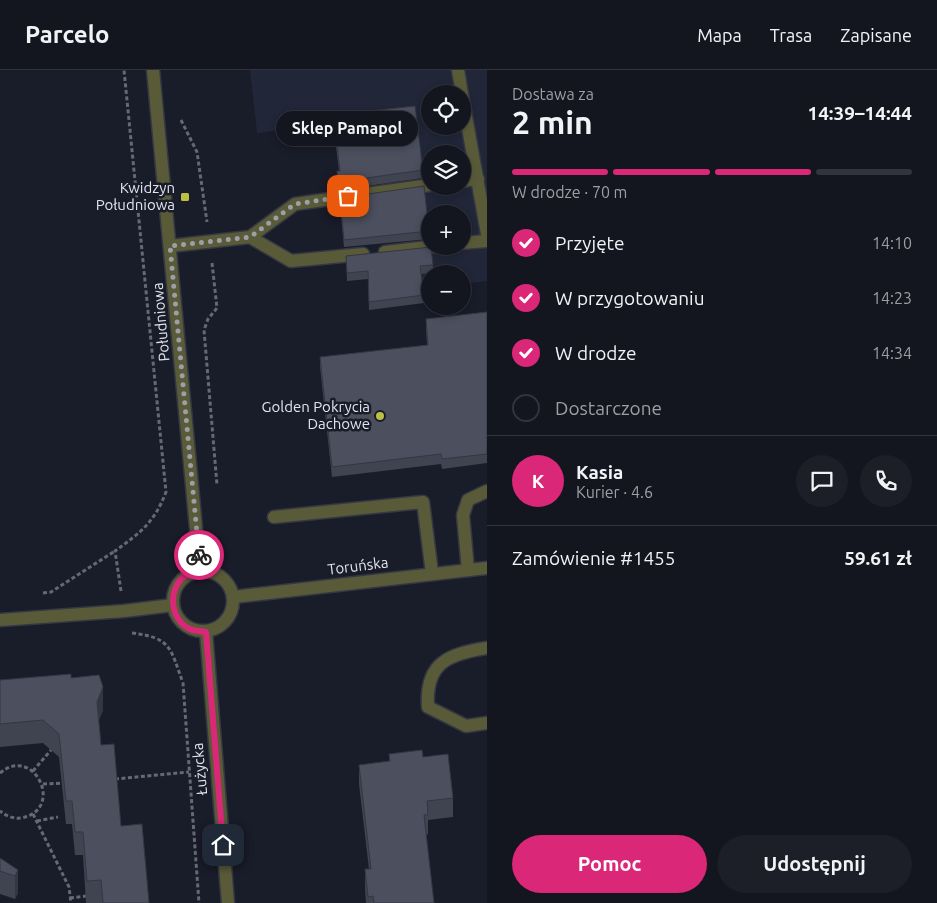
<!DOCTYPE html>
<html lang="pl">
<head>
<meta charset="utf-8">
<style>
	:root { --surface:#13151f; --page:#1c1e28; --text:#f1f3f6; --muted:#9d9fa4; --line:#32343d; --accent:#db2777 }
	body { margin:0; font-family:Ubuntu,sans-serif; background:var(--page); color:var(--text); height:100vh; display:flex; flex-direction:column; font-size:19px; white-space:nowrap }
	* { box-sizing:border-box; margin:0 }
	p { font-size:16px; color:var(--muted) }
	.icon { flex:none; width:28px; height:28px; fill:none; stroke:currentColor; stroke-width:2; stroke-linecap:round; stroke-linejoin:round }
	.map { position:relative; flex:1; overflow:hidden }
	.panel { display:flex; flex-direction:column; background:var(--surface); width:450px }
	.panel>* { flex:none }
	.fabs { position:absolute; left:421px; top:15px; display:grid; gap:10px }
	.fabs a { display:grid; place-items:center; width:50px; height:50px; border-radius:50%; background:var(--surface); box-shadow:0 2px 8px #0003,0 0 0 1px var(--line); font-size:25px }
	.pin { position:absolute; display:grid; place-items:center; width:42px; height:42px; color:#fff; margin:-21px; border-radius:10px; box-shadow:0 2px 8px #0006 }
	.courier { position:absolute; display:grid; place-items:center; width:50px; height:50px; margin:-25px; border:4px solid #db2777; border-radius:50%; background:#fff; color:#222; box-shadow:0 1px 6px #0007 }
	.bubble { position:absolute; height:35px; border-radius:18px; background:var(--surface); box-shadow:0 2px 8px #0003,0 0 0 1px var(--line); font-size:16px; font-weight:600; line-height:35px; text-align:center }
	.summary em { font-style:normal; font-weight:600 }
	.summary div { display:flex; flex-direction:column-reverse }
	.summary { display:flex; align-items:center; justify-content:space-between; height:85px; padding:0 25px }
	h1 { font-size:32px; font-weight:600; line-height:38px }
	.bar { display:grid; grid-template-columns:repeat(4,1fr); gap:8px 5px; align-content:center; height:60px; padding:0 25px }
	.bar i { height:6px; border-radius:4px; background:var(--line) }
	.bar .current { background:var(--accent) }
	.bar p { grid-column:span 4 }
	.line { display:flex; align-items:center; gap:12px; padding:0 25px; border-top:1px solid var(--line) }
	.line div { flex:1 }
	.round { display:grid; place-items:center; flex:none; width:52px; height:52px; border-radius:26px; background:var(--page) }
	ol { padding:0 25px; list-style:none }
	li { display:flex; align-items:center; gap:15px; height:55px }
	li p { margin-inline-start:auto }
	li .icon { padding:5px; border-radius:50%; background:var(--accent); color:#fff; stroke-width:4 }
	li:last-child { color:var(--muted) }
	li i { width:28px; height:28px; border:2px solid var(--line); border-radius:50% }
	.button { display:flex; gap:10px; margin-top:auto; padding:10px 25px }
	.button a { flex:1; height:58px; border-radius:30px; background:var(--accent); color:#fff; font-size:20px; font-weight:600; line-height:58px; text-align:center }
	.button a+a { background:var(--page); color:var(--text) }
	header { display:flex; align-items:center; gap:30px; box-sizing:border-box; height:70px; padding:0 25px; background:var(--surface); border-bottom:1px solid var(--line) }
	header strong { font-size:24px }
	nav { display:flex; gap:28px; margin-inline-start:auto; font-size:18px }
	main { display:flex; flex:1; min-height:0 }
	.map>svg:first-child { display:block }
</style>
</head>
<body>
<header>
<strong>Parcelo</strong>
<nav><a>Mapa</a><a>Trasa</a><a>Zapisane</a></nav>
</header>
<main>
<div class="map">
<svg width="487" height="833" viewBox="0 0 487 833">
	<rect width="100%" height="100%" fill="#191c29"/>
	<path fill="#212638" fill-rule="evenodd" d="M250,0H487V211L463,214L462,204H430V218L422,219L420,204L433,202L430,176H462V144H430V175L415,44L257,63ZM430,24H462V56H430ZM430,84H462V116H430Z"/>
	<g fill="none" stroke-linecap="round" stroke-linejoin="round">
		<defs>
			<g id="minor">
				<polyline points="153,0 200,501"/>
				<polyline points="458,0 462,24"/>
				<polyline points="462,24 487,164"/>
				<polyline points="462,111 478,109"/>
				<polyline points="250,167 291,191 363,184"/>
				<polyline points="462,173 487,171"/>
				<polyline points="170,176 250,167 295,134 430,115"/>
				<polyline points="385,182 437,176"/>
				<polyline points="274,447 423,432 432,503"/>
				<polyline points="468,500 463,445 468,430 487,421"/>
				<circle cx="203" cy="531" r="30"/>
				<polyline points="233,527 487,498"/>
				<polyline points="0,550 124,541 173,535"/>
				<polyline points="206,562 228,833"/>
				<path d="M487,578C448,584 425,593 428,637L466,656L487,653"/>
			</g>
		</defs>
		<use href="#minor" stroke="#353844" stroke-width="15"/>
		<g stroke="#666974" stroke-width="3" stroke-dasharray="4 2.5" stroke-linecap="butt">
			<polyline points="181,50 197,82 207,152"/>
			<polyline points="212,193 217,238 208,249 204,260 217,415"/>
			<path d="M121,521L115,481C141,462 154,453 166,422L124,0"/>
			<polyline points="43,523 51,522 115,481"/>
			<path d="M132,563C172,568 170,578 183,613L199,833"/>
			<polyline points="33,701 51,680"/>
			<path d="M0,703C34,674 66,740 21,748C14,749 6,746 0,741"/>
			<polyline points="115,709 189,702"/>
			<polyline points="43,714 64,713"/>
			<polyline points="33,744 69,817 71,833"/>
			<polyline points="37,751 58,747"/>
			<polyline points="70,828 86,826"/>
		</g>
		<use href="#minor" stroke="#595b38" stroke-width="12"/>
	</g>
	<g fill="#404451">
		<polygon points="333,45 423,100 423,108 338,120 337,101 339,101 333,53"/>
		<polygon points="340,128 429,161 429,169 344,177 340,136"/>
		<polygon points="346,186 433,195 433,203 421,204 424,225 424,233 369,240 368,209 347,211"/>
		<polygon points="487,242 487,393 442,399 441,394 332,407 320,297 320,287 427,275 426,259 426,249"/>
		<polygon points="71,608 103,640 99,650 101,675 121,756 149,833 86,833 83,785 75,785 72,754 66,754 59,687 43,673 0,677 0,610"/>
		<polygon points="389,684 423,687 453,728 453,747 428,750 428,764 426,765 434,833 366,833 365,819 365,799 369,799 359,714 359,695 389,691"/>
		<polygon points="0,788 18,800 18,823 15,829 0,824"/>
	</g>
	<g fill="#343742">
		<polygon points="103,617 103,640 97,655 97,632"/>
		<polygon points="18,800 18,823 15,829 15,806"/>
	</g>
	<g fill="#4b4f5e" stroke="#343742">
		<polygon points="415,36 423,100 338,112 337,101 340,101 333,45"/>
		<polygon points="424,116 429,161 344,170 340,128"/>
		<polygon points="431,177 433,195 420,196 424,225 369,232 368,201 347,203 346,186"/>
		<polygon points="487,242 487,384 442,389 441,384 332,397 320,287 428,275 426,249"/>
		<polygon points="71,604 71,608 99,605 103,617 97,632 101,675 114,674 121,756 142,754 149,833 103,833 101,810 87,811 83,762 75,762 72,731 66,731 59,664 43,650 0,654 0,610"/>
		<polygon points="422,680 423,687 448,684 453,728 427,731 428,745 424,745 434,833 374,833 373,826 368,827 365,799 371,799 359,695 390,691 389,684"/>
		<polygon points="0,788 18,800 15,806 0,801"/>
	</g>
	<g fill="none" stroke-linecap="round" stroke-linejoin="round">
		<polyline stroke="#9c9fa8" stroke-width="5" stroke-dasharray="0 9" points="199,485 170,176 250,167 295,134 348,126"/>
		<path stroke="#db2777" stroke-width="6" d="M199,485L200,501C196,502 189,504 185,506C167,519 170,550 190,559C194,561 201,561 206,562L223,775"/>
	</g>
	<g fill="#bbc045" stroke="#191c29" stroke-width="2">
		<rect x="180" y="122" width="10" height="10" rx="2.5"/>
		<circle cx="380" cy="346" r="5"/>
	</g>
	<g text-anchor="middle" stroke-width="5" stroke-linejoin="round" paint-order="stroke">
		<g font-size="15" fill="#e2e5ed" stroke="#191c29" text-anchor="end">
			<text x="175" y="123">Kwidzyn<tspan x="175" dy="17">Południowa</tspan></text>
			<text x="370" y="342">Golden Pokrycia<tspan x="370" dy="17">Dachowe</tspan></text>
		</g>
		<g font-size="15" fill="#e2e5ed" stroke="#191c29">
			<text transform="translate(161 252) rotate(-95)" y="5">Południowa</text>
			<text transform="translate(358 496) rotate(-7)" y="5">Toruńska</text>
			<text transform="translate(200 699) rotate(-95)" y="5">Łużycka</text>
		</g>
	</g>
</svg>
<div class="fabs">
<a><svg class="icon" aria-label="locate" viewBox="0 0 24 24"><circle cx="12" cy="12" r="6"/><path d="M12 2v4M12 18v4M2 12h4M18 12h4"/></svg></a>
<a><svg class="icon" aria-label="layers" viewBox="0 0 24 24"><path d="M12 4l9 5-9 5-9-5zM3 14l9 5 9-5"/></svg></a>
<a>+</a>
<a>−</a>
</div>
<div class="pin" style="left:348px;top:126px;background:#ea580c"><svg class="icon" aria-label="bag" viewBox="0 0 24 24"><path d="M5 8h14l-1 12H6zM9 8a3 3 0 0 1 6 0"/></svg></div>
<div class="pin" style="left:223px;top:775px;background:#1f2937"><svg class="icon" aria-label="home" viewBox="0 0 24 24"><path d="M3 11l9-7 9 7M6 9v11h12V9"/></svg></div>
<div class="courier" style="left:199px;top:485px"><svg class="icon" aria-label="bike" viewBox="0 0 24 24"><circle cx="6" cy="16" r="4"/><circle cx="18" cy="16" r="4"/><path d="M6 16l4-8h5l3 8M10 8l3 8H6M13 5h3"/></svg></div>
<div class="bubble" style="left:276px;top:41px;width:142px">Sklep Pamapol</div>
</div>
<section class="panel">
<div class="summary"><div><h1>2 min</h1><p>Dostawa za</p></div><em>14:39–14:44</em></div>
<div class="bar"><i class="current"></i><i class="current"></i><i class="current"></i><i></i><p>W drodze · 70 m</p></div>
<ol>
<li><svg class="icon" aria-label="check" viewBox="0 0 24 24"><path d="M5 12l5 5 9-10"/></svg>Przyjęte<p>14:10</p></li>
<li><svg class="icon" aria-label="check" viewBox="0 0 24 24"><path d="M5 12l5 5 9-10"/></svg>W przygotowaniu<p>14:23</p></li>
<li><svg class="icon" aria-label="check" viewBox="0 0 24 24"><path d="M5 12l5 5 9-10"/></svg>W drodze<p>14:34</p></li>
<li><i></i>Dostarczone</li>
</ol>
<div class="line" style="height:90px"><b class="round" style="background:var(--accent);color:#fff">K</b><div><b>Kasia</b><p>Kurier · 4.6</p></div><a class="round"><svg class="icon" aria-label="chat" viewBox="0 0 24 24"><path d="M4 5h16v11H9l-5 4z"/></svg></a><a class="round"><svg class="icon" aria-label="phone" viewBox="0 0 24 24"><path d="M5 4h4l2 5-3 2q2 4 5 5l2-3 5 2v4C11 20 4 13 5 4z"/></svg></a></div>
<div class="line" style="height:65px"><div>Zamówienie #1455</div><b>59.61 zł</b></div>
<div class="button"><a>Pomoc</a><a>Udostępnij</a></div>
</section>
</main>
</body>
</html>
